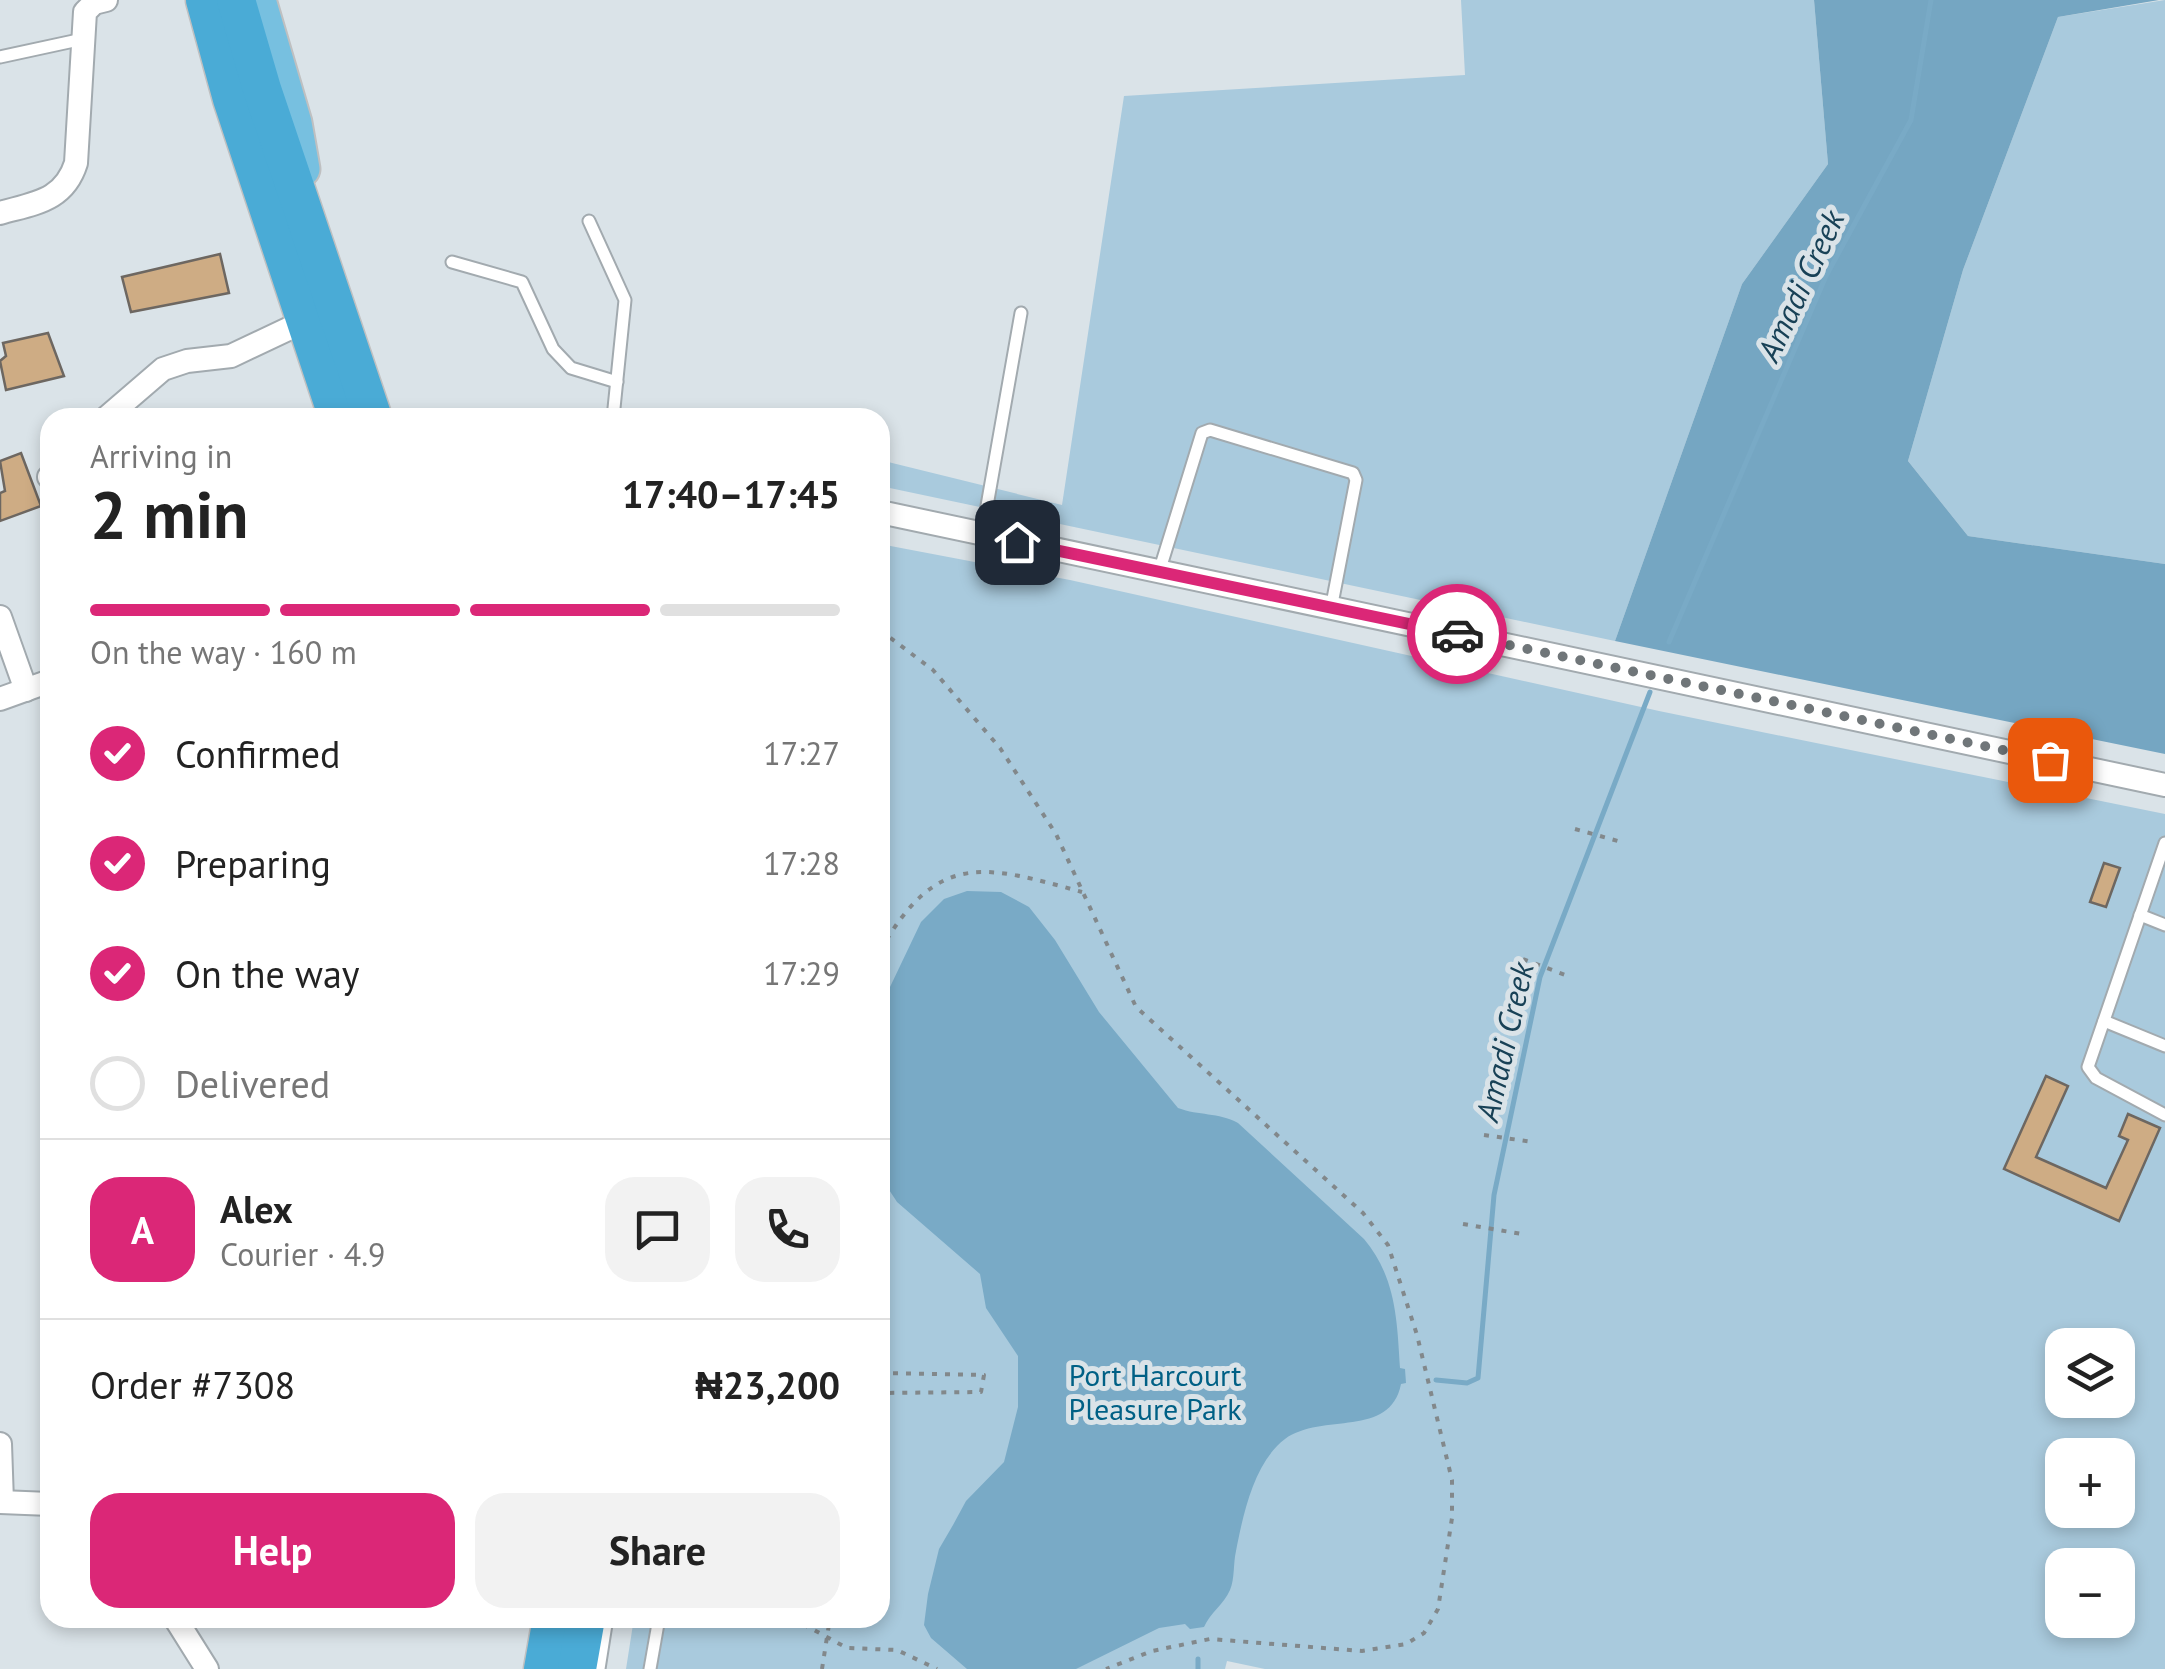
<!DOCTYPE html>
<html lang="en">
<head>
<meta charset="utf-8">
<style>
	:root { --surface:#fff; --page:#f2f2f2; --text:#222; --muted:#767676; --line:#e0e0e0; --accent:#db2777 }
	body { margin:0; font-family:"PT Sans",sans-serif; background:var(--page); color:var(--text); height:100vh; display:flex; flex-direction:column; font-size:38px; white-space:nowrap }
	* { box-sizing:border-box; margin:0 }
	p { font-size:32px; color:var(--muted) }
	.icon { flex:none; width:55px; height:55px; fill:none; stroke:currentColor; stroke-width:2; stroke-linecap:round; stroke-linejoin:round }
	.map { position:relative; flex:1; overflow:hidden }
	.drawer { position:absolute; left:40px; top:408px; width:850px; height:1220px; display:flex; flex-direction:column; background:var(--surface); border-radius:30px; box-shadow:0 5px 15px #0003 }
	.drawer>* { flex:none }
	.fabs { position:absolute; left:2045px; top:1328px; display:grid; gap:20px }
	.fabs a { display:grid; place-items:center; width:90px; height:90px; border-radius:20px; background:var(--surface); box-shadow:0 5px 15px #0003; font-size:50px }
	.pin { position:absolute; display:grid; place-items:center; width:85px; height:85px; color:#fff; margin:-42px; border-radius:20px; box-shadow:0 5px 15px #0006 }
	.courier { position:absolute; display:grid; place-items:center; width:100px; height:100px; margin:-50px; border:8px solid #db2777; border-radius:50%; background:#fff; color:#222; box-shadow:0 2px 12px #0007 }
	.overview em { font-style:normal; font-weight:600 }
	.overview div { display:flex; flex-direction:column-reverse }
	.overview { display:flex; align-items:center; justify-content:space-between; height:170px; padding:0 50px }
	h1 { font-size:65px; font-weight:600; line-height:75px }
	.bar { display:grid; grid-template-columns:repeat(4,1fr); gap:15px 10px; align-content:center; height:120px; padding:0 50px }
	.bar i { height:12px; border-radius:8px; background:var(--line) }
	.bar .on { background:var(--accent) }
	.bar p { grid-column:span 4 }
	.line { display:flex; align-items:center; gap:25px; padding:0 50px; border-top:2px solid var(--line) }
	.line div { flex:1 }
	.round { display:grid; place-items:center; flex:none; width:105px; height:105px; border-radius:30px; background:var(--page) }
	ol { padding:0 50px; list-style:none }
	li { display:flex; align-items:center; gap:30px; height:110px }
	li p { margin-inline-start:auto }
	li .icon { padding:10px; border-radius:50%; background:var(--accent); color:#fff; stroke-width:4 }
	li:last-child { color:var(--muted) }
	li i { width:55px; height:55px; border:5px solid var(--line); border-radius:50% }
	.primary-button { display:flex; gap:20px; margin-top:auto; padding:20px 50px }
	.primary-button a { flex:1; height:115px; border-radius:30px; background:var(--accent); color:#fff; font-size:40px; font-weight:600; line-height:115px; text-align:center }
	.primary-button a+a { background:var(--page); color:var(--text) }
	.map>svg:first-child { display:block }
</style>
</head>
<body>
<div class="map">
<svg width="2165" height="1669" viewBox="0 0 2165 1669">
	<rect width="100%" height="100%" fill="#dae3e8"/>
	<g fill="#a9cadd" fill-rule="evenodd">
		<polygon points="1461,0 1814,0 1828,164 1742,284 1615,641 885,487 880,481 880,460 1062,505 1124,96 1465,75"/>
		<polygon points="2165,0 2165,564 1968,536 1908,461 1963,270 2058,17"/>
		<path d="M880,544L1070,580L1659,711L2165,814V1669H1265L1227,1661L1225,1669H626L634,1618H880ZM2062,1345H2118V1400H2062ZM2062,1455H2118V1510H2062ZM2062,1565H2118V1620H2062Z"/>
	</g>
	<polygon fill="#75a6c2" points="1814,0 2159,0 2058,17 1963,270 1908,461 1968,536 2165,564 2165,754 1615,641 1742,284 1828,164"/>
	<path fill="#79aac6" d="M967,891L1001,892L1029,907L1055,940L1099,1012L1178,1108C1199,1116 1218,1112 1238,1123L1364,1239C1396,1277 1397,1320 1400,1368L1405,1369L1406,1383L1401,1384C1390,1439 1322,1412 1285,1439C1254,1462 1243,1515 1236,1551C1233,1564 1235,1578 1230,1590C1224,1604 1210,1613 1204,1627L1190,1629L1185,1624L1159,1628L1076,1669H967L931,1638L924,1625L928,1594L939,1549L953,1525L966,1501L1004,1462L1018,1407V1356L986,1308L980,1274L897,1202L880,1176V1008L921,922L944,899Z"/>
	<g fill="none" stroke-linecap="round" stroke-linejoin="round">
		<g stroke="#79aac6" stroke-width="5">
			<polyline points="1669,642 1826,276 1911,120 1931,0"/>
			<polyline points="1436,1380 1467,1383 1478,1378 1494,1195 1540,977 1650,692"/>
			<polyline points="1198,1659 1198,1669"/>
		</g>
	</g>
	<g fill="#ceac84" stroke="#6d6761" stroke-width="2.5">
		<polygon points="220,254 229,293 131,312 122,277"/>
		<polygon points="48,333 64,376 6,390 0,361 6,356 3,343"/>
		<polygon points="21,453 41,506 0,521 0,493 5,491 0,461"/>
		<polygon points="2104,863 2120,868 2106,907 2090,902"/>
		<polygon points="2046,1076 2068,1086 2036,1157 2106,1188 2128,1140 2119,1136 2128,1114 2160,1128 2119,1221 2004,1169"/>
	</g>
	<g fill="none" stroke-linecap="round" stroke-linejoin="round">
		<defs>
			<g id="service">
				<polyline points="0,57 83,39"/>
				<polyline points="589,221 625,300 613,418"/>
				<polyline points="452,262 522,282 553,349 571,368 617,382"/>
				<polyline points="982,534 1021,313"/>
				<polyline points="1159,572 1202,433 1210,430 1353,473 1356,480 1331,609"/>
				<polyline points="2165,843 2088,1067 2096,1078 2165,1115"/>
				<polyline points="2140,915 2165,925"/>
				<polyline points="2104,1021 2165,1046"/>
				<polyline points="599,1669 607,1618"/>
				<polyline points="650,1669 659,1618"/>
			</g>
			<g id="minor">
				<path d="M0,213C35,203 64,201 76,163L85,12L94,3L106,0"/>
				<polyline points="106,418 163,369 187,361 231,356 305,321"/>
				<polyline points="49,477 50,476"/>
				<polyline points="880,512 2165,785"/>
				<polyline points="0,617 26,690"/>
				<polyline points="0,699 50,681"/>
				<polyline points="0,1444 2,1502"/>
				<polyline points="0,1502 50,1504"/>
				<polyline points="175,1618 207,1669"/>
			</g>
			<polyline id="primary" points="258,0 294,123 302,169"/>
			<g id="trunk">
				<polyline points="205,0 232,99 338,418"/>
				<polyline points="236,0 262,89 373,418"/>
				<polyline points="543,1669 552,1618"/>
				<polyline points="577,1669 586,1618"/>
			</g>
		</defs>
		<use href="#service" stroke="#a2aaaf" stroke-width="15"/>
		<use href="#minor" stroke="#a2aaaf" stroke-width="26"/>
		<use href="#primary" stroke="#bfc0c1" stroke-width="39"/>
		<use href="#trunk" stroke="#bfc0c1" stroke-width="41"/>
		<g stroke="#82888b" stroke-width="4" stroke-dasharray="5 8" stroke-linecap="butt">
			<polyline points="880,630 933,670 1000,748 1056,834 1136,1007 1363,1213 1388,1245 1417,1335 1452,1480 1452,1518 1438,1609 1424,1633 1406,1644 1362,1651 1210,1639 1152,1651 1106,1669"/>
			<polyline points="1575,829 1618,841"/>
			<path d="M880,951C937,850 985,865 1082,892"/>
			<polyline points="1523,959 1568,976"/>
			<polyline points="1484,1135 1533,1142"/>
			<polyline points="1463,1224 1522,1234"/>
			<polyline points="880,1373 984,1375 981,1392 880,1393"/>
			<polyline points="792,1618 847,1648 897,1650 937,1669"/>
			<polyline points="822,1669 830,1618"/>
		</g>
		<use href="#service" stroke="#fff" stroke-width="11"/>
		<use href="#minor" stroke="#fff" stroke-width="22"/>
		<use href="#primary" stroke="#77c0e0" stroke-width="35"/>
		<use href="#trunk" stroke="#4aabd6" stroke-width="38"/>
	</g>
	<g fill="none" stroke-linecap="round" stroke-linejoin="round">
		<polyline stroke="#707679" stroke-width="10" stroke-dasharray="0 18" points="1457,634 2050,760"/>
		<polyline stroke="#db2777" stroke-width="12" points="1017,542 1457,634"/>
	</g>
	<g text-anchor="middle" stroke-width="10" stroke-linejoin="round" paint-order="stroke">
		<g font-size="30" fill="#006085" stroke="#dae3e8">
			<text x="1155" y="1386">Port Harcourt<tspan x="1155" dy="34">Pleasure Park</tspan></text>
		</g>
		<g font-size="32" font-style="italic" fill="#184156" stroke="#dae3e8">
			<text transform="translate(1801 286) rotate(-65)" y="11">Amadi Creek</text>
			<text transform="translate(1505 1042) rotate(-77)" y="11">Amadi Creek</text>
		</g>
	</g>
</svg>
<div class="fabs">
<a><svg class="icon" aria-label="layers" viewBox="0 0 24 24"><path d="M12 4l9 5-9 5-9-5zM3 14l9 5 9-5"/></svg></a>
<a>+</a>
<a>−</a>
</div>
<div class="pin" style="left:2050px;top:760px;background:#ea580c"><svg class="icon" aria-label="bag" viewBox="0 0 24 24"><path d="M5 8h14l-1 12H6zM9 8a3 3 0 0 1 6 0"/></svg></div>
<div class="pin" style="left:1017px;top:542px;background:#1f2937"><svg class="icon" aria-label="home" viewBox="0 0 24 24"><path d="M3 11l9-7 9 7M6 9v11h12V9"/></svg></div>
<div class="courier" style="left:1457px;top:634px"><svg class="icon" aria-label="car" viewBox="0 0 24 24"><path d="M5 17H2v-5l4-1 3-4h7l3 4 3 1v5h-3M9 17h6M6 11h13"/><circle cx="7" cy="17" r="2"/><circle cx="17" cy="17" r="2"/></svg></div>
<section class="drawer">
<div class="overview"><div><h1>2 min</h1><p>Arriving in</p></div><em>17:40–17:45</em></div>
<div class="bar"><i class="on"></i><i class="on"></i><i class="on"></i><i></i><p>On the way · 160 m</p></div>
<ol>
<li><svg class="icon" aria-label="check" viewBox="0 0 24 24"><path d="M5 12l5 5 9-10"/></svg>Confirmed<p>17:27</p></li>
<li><svg class="icon" aria-label="check" viewBox="0 0 24 24"><path d="M5 12l5 5 9-10"/></svg>Preparing<p>17:28</p></li>
<li><svg class="icon" aria-label="check" viewBox="0 0 24 24"><path d="M5 12l5 5 9-10"/></svg>On the way<p>17:29</p></li>
<li><i></i>Delivered</li>
</ol>
<div class="line" style="height:180px"><b class="round" style="background:var(--accent);color:#fff">A</b><div><b>Alex</b><p>Courier · 4.9</p></div><a class="round"><svg class="icon" aria-label="chat" viewBox="0 0 24 24"><path d="M4 5h16v11H9l-5 4z"/></svg></a><a class="round"><svg class="icon" aria-label="phone" viewBox="0 0 24 24"><path d="M5 4h4l2 5-3 2q2 4 5 5l2-3 5 2v4C11 20 4 13 5 4z"/></svg></a></div>
<div class="line" style="height:130px"><div>Order #7308</div><b>₦23,200</b></div>
<div class="primary-button"><a>Help</a><a>Share</a></div>
</section>
</div>
</body>
</html>
